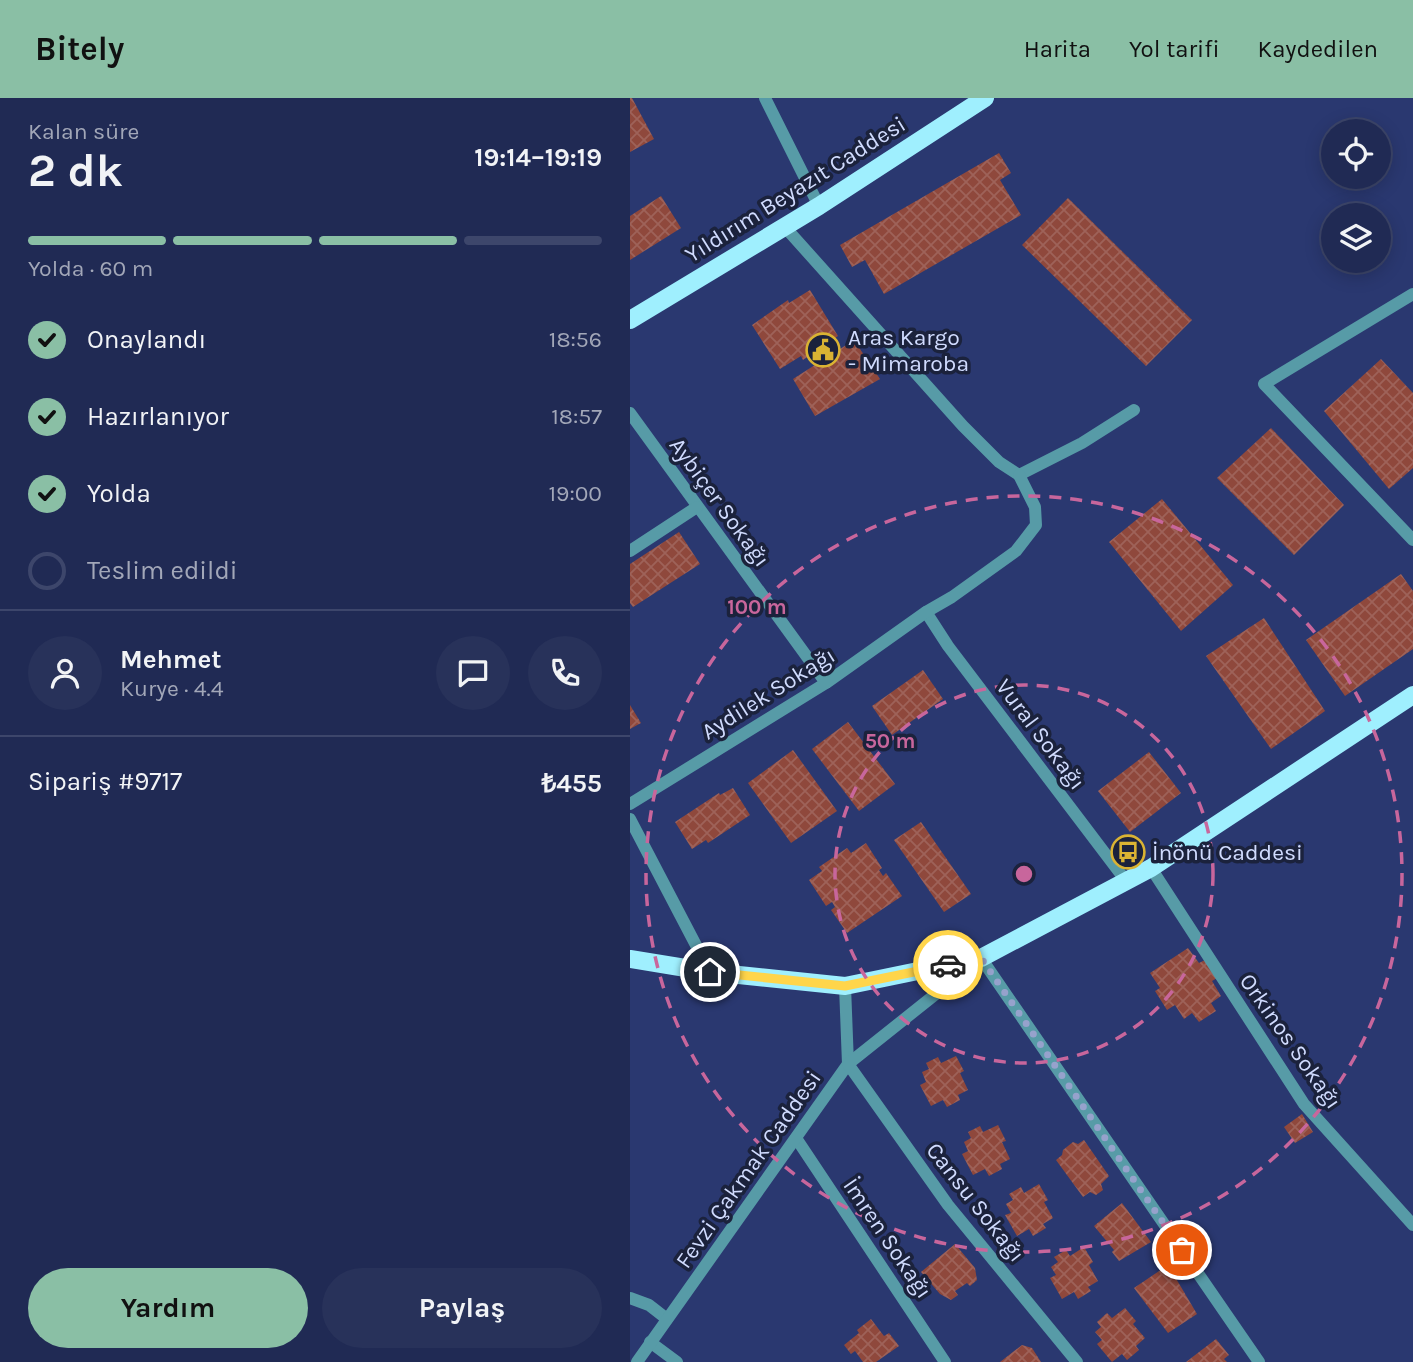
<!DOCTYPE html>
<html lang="tr">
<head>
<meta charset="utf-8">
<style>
	:root { --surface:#202a54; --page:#28325a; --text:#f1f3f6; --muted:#a2a7b8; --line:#3d466b; --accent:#8abfa5 }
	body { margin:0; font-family:Karla,sans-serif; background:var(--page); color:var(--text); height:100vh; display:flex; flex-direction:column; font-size:26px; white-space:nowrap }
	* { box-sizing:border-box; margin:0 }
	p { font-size:23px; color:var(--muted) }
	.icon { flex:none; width:38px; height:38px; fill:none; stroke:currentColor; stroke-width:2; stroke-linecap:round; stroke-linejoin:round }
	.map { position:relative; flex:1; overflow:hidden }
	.panel { display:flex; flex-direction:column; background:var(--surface); width:630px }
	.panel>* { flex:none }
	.controls { position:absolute; left:691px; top:21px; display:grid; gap:14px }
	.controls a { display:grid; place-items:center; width:70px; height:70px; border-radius:50%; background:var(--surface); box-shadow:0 4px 18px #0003,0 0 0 2px var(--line); font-size:35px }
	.pin { position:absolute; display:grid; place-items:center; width:60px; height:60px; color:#fff; margin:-30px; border:4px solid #fff; border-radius:50%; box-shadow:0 2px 7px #0007 }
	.courier { position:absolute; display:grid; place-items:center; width:70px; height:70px; margin:-35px; border:5px solid #ffd54a; border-radius:50%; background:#fff; color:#222; box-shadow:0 2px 9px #0007 }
	.summary em { font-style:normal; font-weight:700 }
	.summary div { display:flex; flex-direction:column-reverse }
	.summary { display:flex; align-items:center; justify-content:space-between; height:119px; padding:0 28px }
	h1 { font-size:46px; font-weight:700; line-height:52px }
	.bar { display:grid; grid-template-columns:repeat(4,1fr); gap:10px 7px; align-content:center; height:84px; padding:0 28px }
	.bar i { height:9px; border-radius:5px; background:var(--line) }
	.bar .active { background:var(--accent) }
	.bar p { grid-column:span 4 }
	.line { display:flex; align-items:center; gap:18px; padding:0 28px; border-top:2px solid var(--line) }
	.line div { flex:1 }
	.round { display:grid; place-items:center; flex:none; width:74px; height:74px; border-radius:37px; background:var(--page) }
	ol { padding:0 28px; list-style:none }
	li { display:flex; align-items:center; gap:21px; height:77px }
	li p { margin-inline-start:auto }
	li .icon { padding:7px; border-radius:50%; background:var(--accent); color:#111; stroke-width:4 }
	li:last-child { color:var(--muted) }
	li i { width:38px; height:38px; border:4px solid var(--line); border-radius:50% }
	.primary-button { display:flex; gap:14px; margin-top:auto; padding:14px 28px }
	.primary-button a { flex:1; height:80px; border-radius:42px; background:var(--accent); color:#111; font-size:28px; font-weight:700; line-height:80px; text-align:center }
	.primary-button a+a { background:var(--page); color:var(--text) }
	header { display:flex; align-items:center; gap:42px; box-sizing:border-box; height:98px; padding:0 35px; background:var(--accent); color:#111 }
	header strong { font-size:33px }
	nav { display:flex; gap:38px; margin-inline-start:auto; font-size:24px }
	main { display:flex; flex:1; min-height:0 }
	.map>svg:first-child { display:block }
</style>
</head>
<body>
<header>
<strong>Bitely</strong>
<nav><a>Harita</a><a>Yol tarifi</a><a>Kaydedilen</a></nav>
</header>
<main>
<section class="panel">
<div class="summary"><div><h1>2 dk</h1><p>Kalan süre</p></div><em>19:14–19:19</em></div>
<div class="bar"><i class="active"></i><i class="active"></i><i class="active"></i><i></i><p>Yolda · 60 m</p></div>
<ol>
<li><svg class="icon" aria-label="check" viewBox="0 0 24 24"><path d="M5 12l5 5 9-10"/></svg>Onaylandı<p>18:56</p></li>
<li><svg class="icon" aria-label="check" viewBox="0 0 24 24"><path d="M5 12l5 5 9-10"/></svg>Hazırlanıyor<p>18:57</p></li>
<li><svg class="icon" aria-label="check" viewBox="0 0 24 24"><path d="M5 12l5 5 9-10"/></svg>Yolda<p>19:00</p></li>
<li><i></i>Teslim edildi</li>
</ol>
<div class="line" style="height:126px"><a class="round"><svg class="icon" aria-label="person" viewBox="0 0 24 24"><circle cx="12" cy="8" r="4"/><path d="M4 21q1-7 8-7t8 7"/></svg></a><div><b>Mehmet</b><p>Kurye · 4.4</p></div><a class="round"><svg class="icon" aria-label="chat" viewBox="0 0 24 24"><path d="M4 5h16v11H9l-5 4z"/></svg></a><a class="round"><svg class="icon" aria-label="phone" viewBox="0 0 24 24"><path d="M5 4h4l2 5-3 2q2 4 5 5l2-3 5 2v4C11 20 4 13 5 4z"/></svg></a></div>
<div class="line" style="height:91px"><div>Sipariş #9717</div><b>₺455</b></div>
<div class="primary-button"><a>Yardım</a><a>Paylaş</a></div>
</section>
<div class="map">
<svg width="783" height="1264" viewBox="0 0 783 1264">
	<defs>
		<pattern id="building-cross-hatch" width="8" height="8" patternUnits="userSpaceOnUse" patternTransform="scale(1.75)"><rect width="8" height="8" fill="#8f483c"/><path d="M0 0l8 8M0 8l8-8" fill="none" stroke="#9e6259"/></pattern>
	</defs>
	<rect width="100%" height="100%" fill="#2a3870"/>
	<g fill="url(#building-cross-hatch)">
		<polygon points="0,0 2,0 24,41 0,54"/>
		<polygon points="369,55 381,75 370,82 391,117 254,196 235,162 222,169 210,147"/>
		<polygon points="31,98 51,130 0,162 0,118"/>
		<polygon points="438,100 562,222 516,268 392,147"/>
		<polygon points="180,192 208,238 173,262 171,258 150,271 122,227 158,202 159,205"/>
		<polygon points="224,242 250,281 185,318 163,281"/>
		<polygon points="751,261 783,295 783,370 759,391 694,313"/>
		<polygon points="641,330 714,407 664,457 587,380"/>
		<polygon points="532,401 603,487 551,533 479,444"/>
		<polygon points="49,434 70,466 3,509 0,505 0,466"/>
		<polygon points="771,476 783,493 783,551 715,598 676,542"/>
		<polygon points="634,520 695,613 641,651 576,558"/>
		<polygon points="293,572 313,601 262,637 242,608"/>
		<polygon points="0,607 11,625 0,631"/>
		<polygon points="218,624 265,686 229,713 182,651"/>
		<polygon points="163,652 207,713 161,745 118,685"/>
		<polygon points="519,654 551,695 500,734 468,693"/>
		<polygon points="103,690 120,717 78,745 76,742 62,751 45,724 89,695 90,697"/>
		<polygon points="291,724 341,796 314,814 264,742"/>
		<polygon points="236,745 252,770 249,772 253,778 256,775 272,798 217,835 201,812 205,809 202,804 196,808 179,782 192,773 189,769 217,750 221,755"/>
		<polygon points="558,850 569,865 575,862 587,880 582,883 591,898 581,905 586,913 569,924 562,915 554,921 545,907 537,912 525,893 530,890 520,875"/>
		<polygon points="326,958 334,973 330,975 338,992 328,997 330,1002 317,1009 313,1002 301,1008 290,987 296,984 292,974 299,971 296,965 308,959 311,965"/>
		<polygon points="672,1016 683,1034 665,1045 654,1029"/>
		<polygon points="368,1027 376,1043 372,1044 380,1061 370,1066 372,1071 359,1078 355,1071 343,1077 332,1056 338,1053 334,1044 341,1040 338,1034 350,1028 353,1034"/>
		<polygon points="454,1042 479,1078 471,1086 473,1092 466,1097 460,1094 453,1099 426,1062 432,1057 433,1052 443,1044 448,1046"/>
		<polygon points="409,1086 418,1102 414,1104 423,1120 413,1126 416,1130 403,1138 399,1131 387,1138 375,1117 381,1115 376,1106 383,1102 379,1096 391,1089 394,1095"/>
		<polygon points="492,1105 521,1144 489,1163 482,1154 484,1152 464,1128"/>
		<polygon points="325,1146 345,1170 347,1182 340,1188 337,1185 325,1193 328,1197 321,1202 310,1196 291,1174"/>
		<polygon points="454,1149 463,1164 459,1167 468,1183 458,1189 461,1193 448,1201 444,1194 432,1201 420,1180 426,1177 421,1169 428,1164 424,1159 436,1152 440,1158"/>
		<polygon points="538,1167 567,1216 538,1235 504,1190"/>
		<polygon points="495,1210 506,1223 503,1226 515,1240 506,1248 509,1252 497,1262 492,1256 482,1264 467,1246 472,1242 465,1234 471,1229 467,1224 477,1215 482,1220"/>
		<polygon points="241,1221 254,1238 259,1235 269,1248 246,1264 233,1264 225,1253 221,1256 214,1247 229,1235 227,1232"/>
		<polygon points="586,1241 599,1257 594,1261 597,1264 556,1264"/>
		<polygon points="392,1247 402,1250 411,1264 370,1264"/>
	</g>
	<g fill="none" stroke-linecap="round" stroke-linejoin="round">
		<g stroke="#579ba7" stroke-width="12">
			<polyline points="135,0 189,108"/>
			<polyline points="154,128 333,328 369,364 389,377 452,345 504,312"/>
			<polyline points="783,196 634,286 783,442"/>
			<polyline points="0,315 196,585"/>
			<polyline points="0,453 67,409"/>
			<polyline points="296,514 318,548 496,783"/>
			<polyline points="0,706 196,585 296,514 322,499 386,453 406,427 405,409 389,377"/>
			<polyline points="0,721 80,874"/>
			<polyline points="521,770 674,1006 783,1127"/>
			<polyline points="166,1040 315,1264"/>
			<polyline points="0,1200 19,1207 37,1221"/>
			<polyline points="20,1244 47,1264"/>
			<polyline points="7,1264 218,966 215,888"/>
			<polyline points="447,1264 318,1107 218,966 351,860 629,1264"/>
		</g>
		<g stroke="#9feffe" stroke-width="18">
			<polyline points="0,222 189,108 355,0"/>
			<polyline points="0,861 80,874 215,888 351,860 521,770 783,597"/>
		</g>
	</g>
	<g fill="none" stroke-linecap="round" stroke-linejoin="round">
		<polyline stroke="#96a2cc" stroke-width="7" stroke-dasharray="0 12.6" points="318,867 351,860 552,1152"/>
		<polyline stroke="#ffd54a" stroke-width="9" points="80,874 215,888 318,867"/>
	</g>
	<g fill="none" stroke="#c8669c" stroke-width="3.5" stroke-dasharray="12 9">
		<circle cx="394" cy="776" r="189"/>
		<circle cx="394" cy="776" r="378"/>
	</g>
	<defs>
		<symbol id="civic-ring" viewBox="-11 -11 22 22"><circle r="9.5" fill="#1b223c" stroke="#dab333" stroke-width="1.5"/><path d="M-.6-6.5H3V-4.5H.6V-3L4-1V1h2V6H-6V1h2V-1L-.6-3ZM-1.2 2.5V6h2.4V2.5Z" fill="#dab333"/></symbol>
		<symbol id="bus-ring" viewBox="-11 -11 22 22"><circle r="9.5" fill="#1b223c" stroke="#dab333" stroke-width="1.5"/><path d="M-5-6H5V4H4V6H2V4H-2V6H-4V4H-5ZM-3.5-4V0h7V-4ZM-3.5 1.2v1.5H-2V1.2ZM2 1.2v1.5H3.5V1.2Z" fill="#dab333"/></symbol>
	</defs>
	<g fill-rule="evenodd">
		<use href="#civic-ring" x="174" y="233" width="38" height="38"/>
		<use href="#bus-ring" x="479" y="735" width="38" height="38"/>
	</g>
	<g text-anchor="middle" stroke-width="7" stroke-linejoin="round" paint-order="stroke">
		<g font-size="23" fill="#d0dbfe" stroke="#1b223c">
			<text transform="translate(165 91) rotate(-32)" y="8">Yıldırım Beyazıt Caddesi</text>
			<text transform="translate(90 404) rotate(54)" y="8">Aybiçer Sokağı</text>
			<text transform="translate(138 595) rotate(-32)" y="8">Aydilek Sokağı</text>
			<text transform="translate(411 636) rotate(53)" y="8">Vural Sokağı</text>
			<text transform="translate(661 943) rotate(55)" y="8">Orkinos Sokağı</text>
			<text transform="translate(118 1071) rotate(-55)" y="8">Fevzi Çakmak Caddesi</text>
			<text transform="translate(346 1104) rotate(52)" y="8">Cansu Sokağı</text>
			<text transform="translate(258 1140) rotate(56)" y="8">İmren Sokağı</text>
		</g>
		<g font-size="23" fill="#d0dbfe" stroke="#1b223c" text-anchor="start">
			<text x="218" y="247">Aras Kargo<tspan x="218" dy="26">- Mimaroba</tspan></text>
			<text x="522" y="762">İnönü Caddesi</text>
		</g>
	</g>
	<circle cx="394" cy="776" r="10" fill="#c8669c" stroke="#1b223c" stroke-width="3.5"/>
	<g font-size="21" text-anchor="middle" font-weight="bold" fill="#c8669c" stroke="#1b223c" stroke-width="7" stroke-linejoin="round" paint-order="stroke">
		<text x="127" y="516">100 m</text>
		<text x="260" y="650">50 m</text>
	</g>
</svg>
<div class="controls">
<a><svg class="icon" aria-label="locate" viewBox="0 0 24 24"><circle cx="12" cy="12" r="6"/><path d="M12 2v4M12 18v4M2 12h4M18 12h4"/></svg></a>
<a><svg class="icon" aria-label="layers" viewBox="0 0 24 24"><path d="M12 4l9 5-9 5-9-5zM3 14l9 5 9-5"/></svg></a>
</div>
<div class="pin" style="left:552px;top:1152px;background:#ea580c"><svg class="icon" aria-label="bag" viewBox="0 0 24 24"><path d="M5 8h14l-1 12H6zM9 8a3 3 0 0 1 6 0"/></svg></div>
<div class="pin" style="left:80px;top:874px;background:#1f2937"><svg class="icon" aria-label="home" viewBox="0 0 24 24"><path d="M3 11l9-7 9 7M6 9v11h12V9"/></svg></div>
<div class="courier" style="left:318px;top:867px"><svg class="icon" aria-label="car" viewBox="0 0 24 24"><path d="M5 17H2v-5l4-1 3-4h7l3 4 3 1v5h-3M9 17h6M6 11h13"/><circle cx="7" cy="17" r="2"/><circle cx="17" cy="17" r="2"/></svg></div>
</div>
</main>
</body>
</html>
